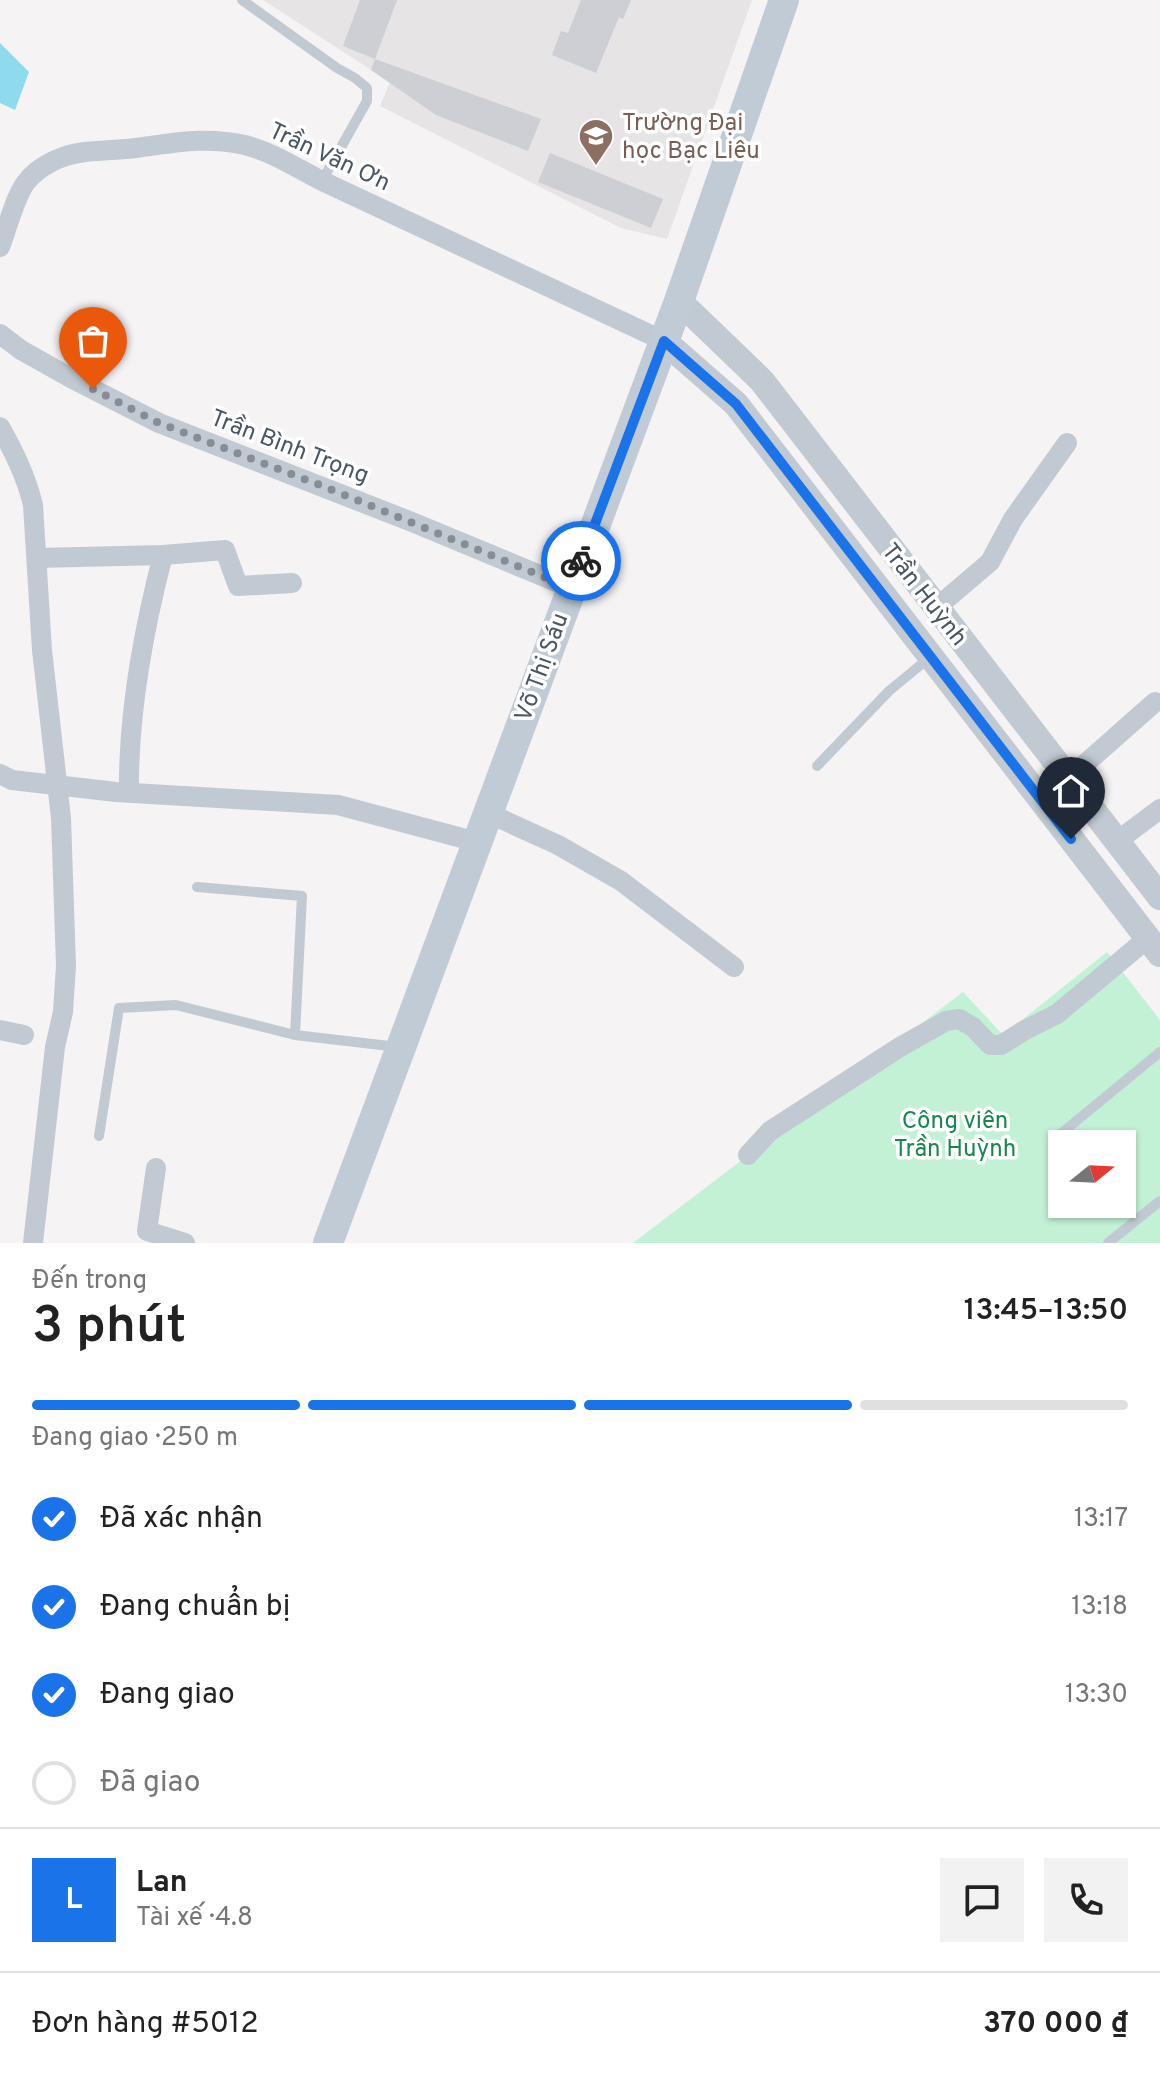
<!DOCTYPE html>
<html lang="vi">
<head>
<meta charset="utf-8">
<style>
	:root { --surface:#fff; --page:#f2f2f2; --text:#222; --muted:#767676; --line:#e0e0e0; --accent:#1a73e8 }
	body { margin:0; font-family:Overpass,sans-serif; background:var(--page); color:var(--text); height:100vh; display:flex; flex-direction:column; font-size:30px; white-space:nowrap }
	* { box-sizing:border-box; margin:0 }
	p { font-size:26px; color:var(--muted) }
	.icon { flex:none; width:44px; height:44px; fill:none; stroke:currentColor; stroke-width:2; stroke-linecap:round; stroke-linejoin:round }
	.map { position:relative; height:1243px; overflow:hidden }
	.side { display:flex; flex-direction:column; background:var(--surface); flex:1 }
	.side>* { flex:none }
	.needle { width:52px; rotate:72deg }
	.buttons { position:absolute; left:1048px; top:1130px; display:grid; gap:16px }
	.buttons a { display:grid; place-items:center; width:88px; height:88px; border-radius:0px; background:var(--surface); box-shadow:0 2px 6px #0004; font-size:40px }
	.pin { position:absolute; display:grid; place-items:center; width:68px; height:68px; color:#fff; margin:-82px -34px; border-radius:50% 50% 50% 0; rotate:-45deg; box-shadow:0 0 8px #0007 }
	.pin .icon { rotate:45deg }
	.courier { position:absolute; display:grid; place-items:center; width:80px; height:80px; margin:-40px; border:6px solid #1a73e8; border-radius:50%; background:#fff; color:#222; box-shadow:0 2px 10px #0007 }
	.head em { font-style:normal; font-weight:600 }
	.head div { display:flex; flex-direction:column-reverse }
	.head { display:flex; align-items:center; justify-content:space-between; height:136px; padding:0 32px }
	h1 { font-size:52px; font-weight:600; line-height:60px }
	.bar { display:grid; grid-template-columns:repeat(4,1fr); gap:12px 8px; align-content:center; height:96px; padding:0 32px }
	.bar i { height:10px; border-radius:6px; background:var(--line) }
	.bar .active { background:var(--accent) }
	.bar p { grid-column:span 4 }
	.line { display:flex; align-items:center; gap:20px; padding:0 32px; border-top:2px solid var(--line) }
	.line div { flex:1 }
	.round { display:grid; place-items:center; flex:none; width:84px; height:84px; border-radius:0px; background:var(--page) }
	ol { padding:0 32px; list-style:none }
	li { display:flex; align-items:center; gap:24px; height:88px }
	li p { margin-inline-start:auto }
	li .icon { padding:8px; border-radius:50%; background:var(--accent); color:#fff; stroke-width:4 }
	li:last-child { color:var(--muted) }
	li i { width:44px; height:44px; border:4px solid var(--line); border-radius:50% }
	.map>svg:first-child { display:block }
</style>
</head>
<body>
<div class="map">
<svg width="1160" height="1243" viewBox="0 0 1160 1243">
	<rect width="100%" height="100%" fill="#f5f3f3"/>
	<polygon fill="#e6e4e5" points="263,0 752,0 667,239 621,228 380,106 390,82"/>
	<path fill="#c3f1d5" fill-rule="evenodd" d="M1107,952L1160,1020V1243H633L963,992L1003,1035ZM1062,1144H1122V1204H1062Z"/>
	<polygon fill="#90daee" points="0,43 29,72 15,110 0,103"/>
	<g fill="#cdcfd5">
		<polygon points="360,0 397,0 375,59 343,46"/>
		<polygon points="581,0 631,0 623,19 619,17 596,73 552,55 561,31 568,33"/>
		<polygon points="375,59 541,119 528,151 436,115 371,70"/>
		<polygon points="550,153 663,199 651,228 538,182"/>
	</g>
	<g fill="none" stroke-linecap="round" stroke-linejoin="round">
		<g stroke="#c1cad2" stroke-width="10">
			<polyline points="242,0 337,68 355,78 367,88 367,101 322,181"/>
			<polyline points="817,766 889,691 929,658"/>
			<polyline points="197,887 302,896 295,1035 398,1047"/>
			<polyline points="99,1136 119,1008 176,1005 295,1035"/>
			<polyline points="1058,1136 1160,1052"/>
			<polyline points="1108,1243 1160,1201"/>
		</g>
		<g stroke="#c1cad2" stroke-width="20">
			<path d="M0,247C7,230 16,192 28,180C36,170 51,161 63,157C86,149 112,151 136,148C174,143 205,136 245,145C272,152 297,168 322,181L664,341"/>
			<polyline points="0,334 21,350 71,378 159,423 412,522 571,588"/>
			<path d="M0,427C14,452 26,476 33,505L42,650L61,818L66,966L63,1012L55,1047L33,1243"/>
			<polyline points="37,558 163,555 225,550 238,586 292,583"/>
			<polyline points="936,608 990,562 1013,519 1067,443"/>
			<polyline points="0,774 12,780 116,792 338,805 477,842"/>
			<polyline points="1068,779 1155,702"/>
			<path d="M129,792C128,713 143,632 163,555"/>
			<polyline points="488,813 558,845 621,881 734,967"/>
			<polyline points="1116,842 1160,809"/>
			<polyline points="0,1030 24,1035"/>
			<polyline points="748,1155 770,1131 900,1047 946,1021 959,1019 973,1027 990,1045 1001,1045 1025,1030 1057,1014 1148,938"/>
			<polyline points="156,1168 147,1231 185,1243"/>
		</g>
		<g stroke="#c1cad2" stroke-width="26">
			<polyline points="679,301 762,381 1160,897"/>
			<polyline points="664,341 736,404 1160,954"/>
		</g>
		<polyline stroke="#c1cbd6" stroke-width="30" points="328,1243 679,301 784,0"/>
	</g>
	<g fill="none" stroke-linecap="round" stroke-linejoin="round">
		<polyline stroke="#868d94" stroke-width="8" stroke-dasharray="0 14.4" points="93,389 159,423 325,487 571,588 581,561"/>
		<polyline stroke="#1a73e8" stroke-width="10" points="581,561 664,341 736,404 1071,839"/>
	</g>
	<defs>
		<symbol id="university-pin" viewBox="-11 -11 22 30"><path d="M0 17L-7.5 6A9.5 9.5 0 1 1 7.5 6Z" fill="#8d6e63" stroke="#fff"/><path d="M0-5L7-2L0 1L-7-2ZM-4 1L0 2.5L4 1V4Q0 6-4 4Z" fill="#fff"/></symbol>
	</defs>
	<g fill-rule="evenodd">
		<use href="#university-pin" x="576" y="116" width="40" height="54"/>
	</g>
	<g text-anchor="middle" stroke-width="7" stroke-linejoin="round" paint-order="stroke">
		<g font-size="24" fill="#785e54" stroke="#fff" text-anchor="start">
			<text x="622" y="130">Trường Đại<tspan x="622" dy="28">học Bạc Liêu</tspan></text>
		</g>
		<g font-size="24" fill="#4a5661" stroke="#fff">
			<text transform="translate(330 156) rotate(25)" y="8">Trần Văn Ơn</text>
			<text transform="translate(290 446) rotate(21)" y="8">Trần Bình Trọng</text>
			<text transform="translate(925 594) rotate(52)" y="8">Trần Huỳnh</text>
			<text transform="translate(541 667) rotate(-70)" y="8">Võ Thị Sáu</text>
		</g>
		<g font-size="24" fill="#17864f" stroke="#fff">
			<text x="955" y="1128">Công viên<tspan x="955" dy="28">Trần Huỳnh</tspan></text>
		</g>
	</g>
</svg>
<div class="buttons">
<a><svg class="needle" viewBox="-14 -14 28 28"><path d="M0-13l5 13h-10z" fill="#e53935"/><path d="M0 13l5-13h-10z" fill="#767676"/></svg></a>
</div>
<div class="pin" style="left:93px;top:389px;background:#ea580c"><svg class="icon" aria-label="bag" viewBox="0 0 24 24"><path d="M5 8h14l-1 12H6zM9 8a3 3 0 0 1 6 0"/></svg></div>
<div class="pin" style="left:1071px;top:839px;background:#1f2937"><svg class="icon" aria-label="home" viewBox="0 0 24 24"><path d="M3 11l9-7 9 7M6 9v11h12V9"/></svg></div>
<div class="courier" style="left:581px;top:561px"><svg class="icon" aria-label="bike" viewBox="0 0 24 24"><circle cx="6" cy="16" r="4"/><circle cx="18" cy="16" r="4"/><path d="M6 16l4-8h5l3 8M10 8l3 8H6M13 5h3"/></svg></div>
</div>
<section class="side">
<div class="head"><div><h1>3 phút</h1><p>Đến trong</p></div><em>13:45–13:50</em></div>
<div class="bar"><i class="active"></i><i class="active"></i><i class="active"></i><i></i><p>Đang giao · 250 m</p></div>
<ol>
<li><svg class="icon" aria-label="check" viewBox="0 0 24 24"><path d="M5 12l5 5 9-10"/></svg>Đã xác nhận<p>13:17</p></li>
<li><svg class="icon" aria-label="check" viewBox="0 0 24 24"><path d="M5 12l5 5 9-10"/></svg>Đang chuẩn bị<p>13:18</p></li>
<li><svg class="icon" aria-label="check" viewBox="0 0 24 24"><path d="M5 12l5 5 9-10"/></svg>Đang giao<p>13:30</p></li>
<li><i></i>Đã giao</li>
</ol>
<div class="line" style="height:144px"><b class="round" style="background:var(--accent);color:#fff">L</b><div><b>Lan</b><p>Tài xế · 4.8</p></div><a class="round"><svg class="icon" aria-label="chat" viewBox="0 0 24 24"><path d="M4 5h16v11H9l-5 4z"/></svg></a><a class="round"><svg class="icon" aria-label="phone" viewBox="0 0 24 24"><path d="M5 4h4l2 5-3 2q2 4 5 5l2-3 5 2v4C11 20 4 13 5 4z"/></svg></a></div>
<div class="line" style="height:104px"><div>Đơn hàng #5012</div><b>370 000 ₫</b></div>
</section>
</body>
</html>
